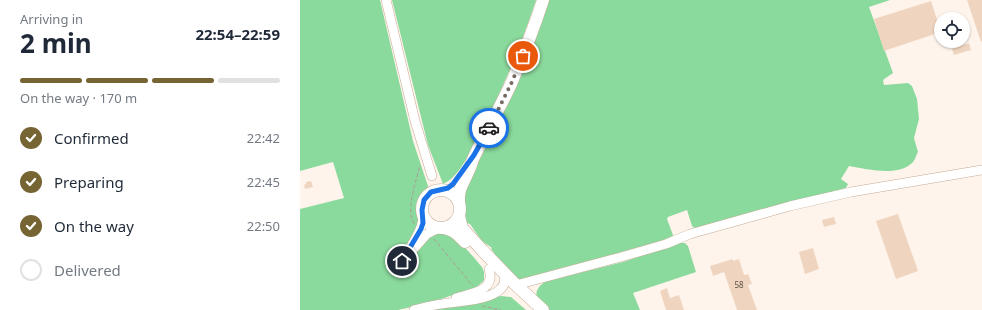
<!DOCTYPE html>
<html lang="en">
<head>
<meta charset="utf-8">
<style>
	:root { --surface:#fff; --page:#f2f2f3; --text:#1f2937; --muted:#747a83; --line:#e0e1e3; --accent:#776433 }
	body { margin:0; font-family:"Noto Sans",sans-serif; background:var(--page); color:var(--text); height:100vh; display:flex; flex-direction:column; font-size:15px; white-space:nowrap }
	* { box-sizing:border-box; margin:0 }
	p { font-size:13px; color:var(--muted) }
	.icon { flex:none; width:22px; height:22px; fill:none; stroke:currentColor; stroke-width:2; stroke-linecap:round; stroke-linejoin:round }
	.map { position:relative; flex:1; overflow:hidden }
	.panel { display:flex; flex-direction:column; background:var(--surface); width:300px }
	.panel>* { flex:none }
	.fabs { position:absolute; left:634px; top:12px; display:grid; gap:8px }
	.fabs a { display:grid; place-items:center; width:36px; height:36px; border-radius:50%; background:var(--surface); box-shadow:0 1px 3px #0004; font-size:20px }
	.pin { position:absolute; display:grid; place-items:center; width:34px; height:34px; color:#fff; margin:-17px; border:2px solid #fff; border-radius:50%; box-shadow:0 1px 4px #0007 }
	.courier { position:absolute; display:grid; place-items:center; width:40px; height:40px; margin:-20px; border:3px solid #1a73e8; border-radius:50%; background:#fff; color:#222; box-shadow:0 1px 5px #0007 }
	.overview em { font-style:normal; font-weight:700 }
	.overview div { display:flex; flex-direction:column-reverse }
	.overview { display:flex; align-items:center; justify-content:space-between; height:68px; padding:0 20px }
	h1 { font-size:26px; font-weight:700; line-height:30px }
	.bar { display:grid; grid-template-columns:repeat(4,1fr); gap:6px 4px; align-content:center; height:48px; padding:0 20px }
	.bar i { height:5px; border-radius:3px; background:var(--line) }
	.bar .active { background:var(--accent) }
	.bar p { grid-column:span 4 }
	ol { padding:0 20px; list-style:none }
	li { display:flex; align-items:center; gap:12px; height:44px }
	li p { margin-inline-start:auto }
	li .icon { padding:4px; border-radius:50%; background:var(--accent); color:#fff; stroke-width:4 }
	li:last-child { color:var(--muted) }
	li i { width:22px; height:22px; border:2px solid var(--line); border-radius:50% }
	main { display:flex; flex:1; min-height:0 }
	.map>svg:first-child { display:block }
</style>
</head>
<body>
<main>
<section class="panel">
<div class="overview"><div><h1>2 min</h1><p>Arriving in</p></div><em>22:54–22:59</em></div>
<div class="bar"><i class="active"></i><i class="active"></i><i class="active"></i><i></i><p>On the way · 170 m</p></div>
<ol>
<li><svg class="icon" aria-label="check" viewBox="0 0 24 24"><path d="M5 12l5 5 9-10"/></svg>Confirmed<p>22:42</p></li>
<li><svg class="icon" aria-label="check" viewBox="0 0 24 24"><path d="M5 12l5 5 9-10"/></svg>Preparing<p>22:45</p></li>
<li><svg class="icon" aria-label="check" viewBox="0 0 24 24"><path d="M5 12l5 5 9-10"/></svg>On the way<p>22:50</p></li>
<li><i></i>Delivered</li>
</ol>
</section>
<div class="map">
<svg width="682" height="310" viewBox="0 0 682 310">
	<rect width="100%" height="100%" fill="#fff4eb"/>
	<g fill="#8bda9d">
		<path d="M0,0H80L113,141L129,189C112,202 123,216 115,232C110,241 103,249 97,258L106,265C113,256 120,246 128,238C148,221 170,254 182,267L184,272V280L177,287L129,303L98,310H0V209L44,198L33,162L0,171Z"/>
		<path d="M92,0H236C220,49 200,95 176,141C168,155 159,177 143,184L128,145Z"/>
		<path d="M249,0H590L569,7L593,73L583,80L584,85L608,83L612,86L617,99L619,119L614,138L618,152C616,155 615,161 612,163C598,177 566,169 549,166L541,179L548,184L546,188L396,229L392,226L387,210L368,217L367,219L373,235L371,239L222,279H217L195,256V254L191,249L192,248L182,241L170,224L167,223C161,213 163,198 165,187C197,126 229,66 249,0Z"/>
		<path d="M379,243H385L388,246L396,272L333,293L340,310H248C245,307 240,304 238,300C233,292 240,284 247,281L323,262Z"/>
		<polygon points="201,296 211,297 226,310 132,310"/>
	</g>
	<g fill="#efd5bf">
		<polygon points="667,0 682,0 682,41 681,42"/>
		<polygon points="631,1 641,32 584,51 574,19"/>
		<polygon points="669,43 671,50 654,55 652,49"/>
		<polygon points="11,181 13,187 5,189 4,185 6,184 6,182"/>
		<polygon points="598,214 618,271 596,279 576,221"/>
		<polygon points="534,217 536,224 524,227 522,220"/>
		<polygon points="513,248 519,269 505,274 499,252"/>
		<polygon points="433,259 433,261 439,259 444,275 448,274 452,284 448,285 457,310 437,310 424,272 413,276 410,266"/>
		<polygon points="367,288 370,298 379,295 384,310 366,310 360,291"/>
	</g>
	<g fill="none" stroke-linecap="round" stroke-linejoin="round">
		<defs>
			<g id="minor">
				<polyline points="86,0 115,121 132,176"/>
				<polyline points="110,253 127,234 139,228"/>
				<path d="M102,261C109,248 123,231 123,216"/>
				<polyline points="216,285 321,257 366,244 390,234 490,206 551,192 682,170"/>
				<path d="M156,298C172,293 196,291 189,269"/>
				<path d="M114,310C123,308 132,305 142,304C158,301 212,301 204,274"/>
			</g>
			<g id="major">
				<circle cx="141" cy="209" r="19"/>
				<path d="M159,201C158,189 164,182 168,172C171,167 172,160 175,155C186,131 200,108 211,84C223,56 234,28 243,0"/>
				<polyline points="159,216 162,228 183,251 216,285 243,310"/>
				<path d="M144,228C154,230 158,235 165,242"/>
			</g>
		</defs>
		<use href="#minor" stroke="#c4ab95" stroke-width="10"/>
		<use href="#major" stroke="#c4ab95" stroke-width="13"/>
		<g stroke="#a89e95" stroke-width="1" stroke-dasharray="4 2" stroke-linecap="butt">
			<path d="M114,224C105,210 117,179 120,165"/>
			<polyline points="134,239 173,286"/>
			<polyline points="182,306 201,310"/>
		</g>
		<use href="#minor" stroke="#fff" stroke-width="9"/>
		<use href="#major" stroke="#fff" stroke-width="12"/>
	</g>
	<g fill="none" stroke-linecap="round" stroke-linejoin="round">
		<polyline stroke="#756b62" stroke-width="4" stroke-dasharray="0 7.2" points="189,128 211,84 223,56"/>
		<polyline stroke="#1a73e8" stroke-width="5" points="102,261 121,229 123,223 122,210 124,200 131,192 148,188 153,184 174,155 189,128"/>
	</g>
	<g text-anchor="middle" stroke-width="4" stroke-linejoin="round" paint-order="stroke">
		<g font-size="8" fill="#5b4e42">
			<text x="439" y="288">58</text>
		</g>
	</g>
</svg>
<div class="fabs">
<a><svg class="icon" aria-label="locate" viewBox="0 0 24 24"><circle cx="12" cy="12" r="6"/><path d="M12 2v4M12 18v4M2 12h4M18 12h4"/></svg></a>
</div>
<div class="pin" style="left:223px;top:56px;background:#ea580c"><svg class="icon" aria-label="bag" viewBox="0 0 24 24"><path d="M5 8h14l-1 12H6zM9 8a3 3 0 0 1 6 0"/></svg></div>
<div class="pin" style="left:102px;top:261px;background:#1f2937"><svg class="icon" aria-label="home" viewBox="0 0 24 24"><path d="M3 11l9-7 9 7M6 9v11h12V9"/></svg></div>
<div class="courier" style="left:189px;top:128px"><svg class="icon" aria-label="car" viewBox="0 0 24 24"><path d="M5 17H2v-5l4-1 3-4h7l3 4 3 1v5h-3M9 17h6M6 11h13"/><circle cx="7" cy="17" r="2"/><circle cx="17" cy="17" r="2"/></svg></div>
</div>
</main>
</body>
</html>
